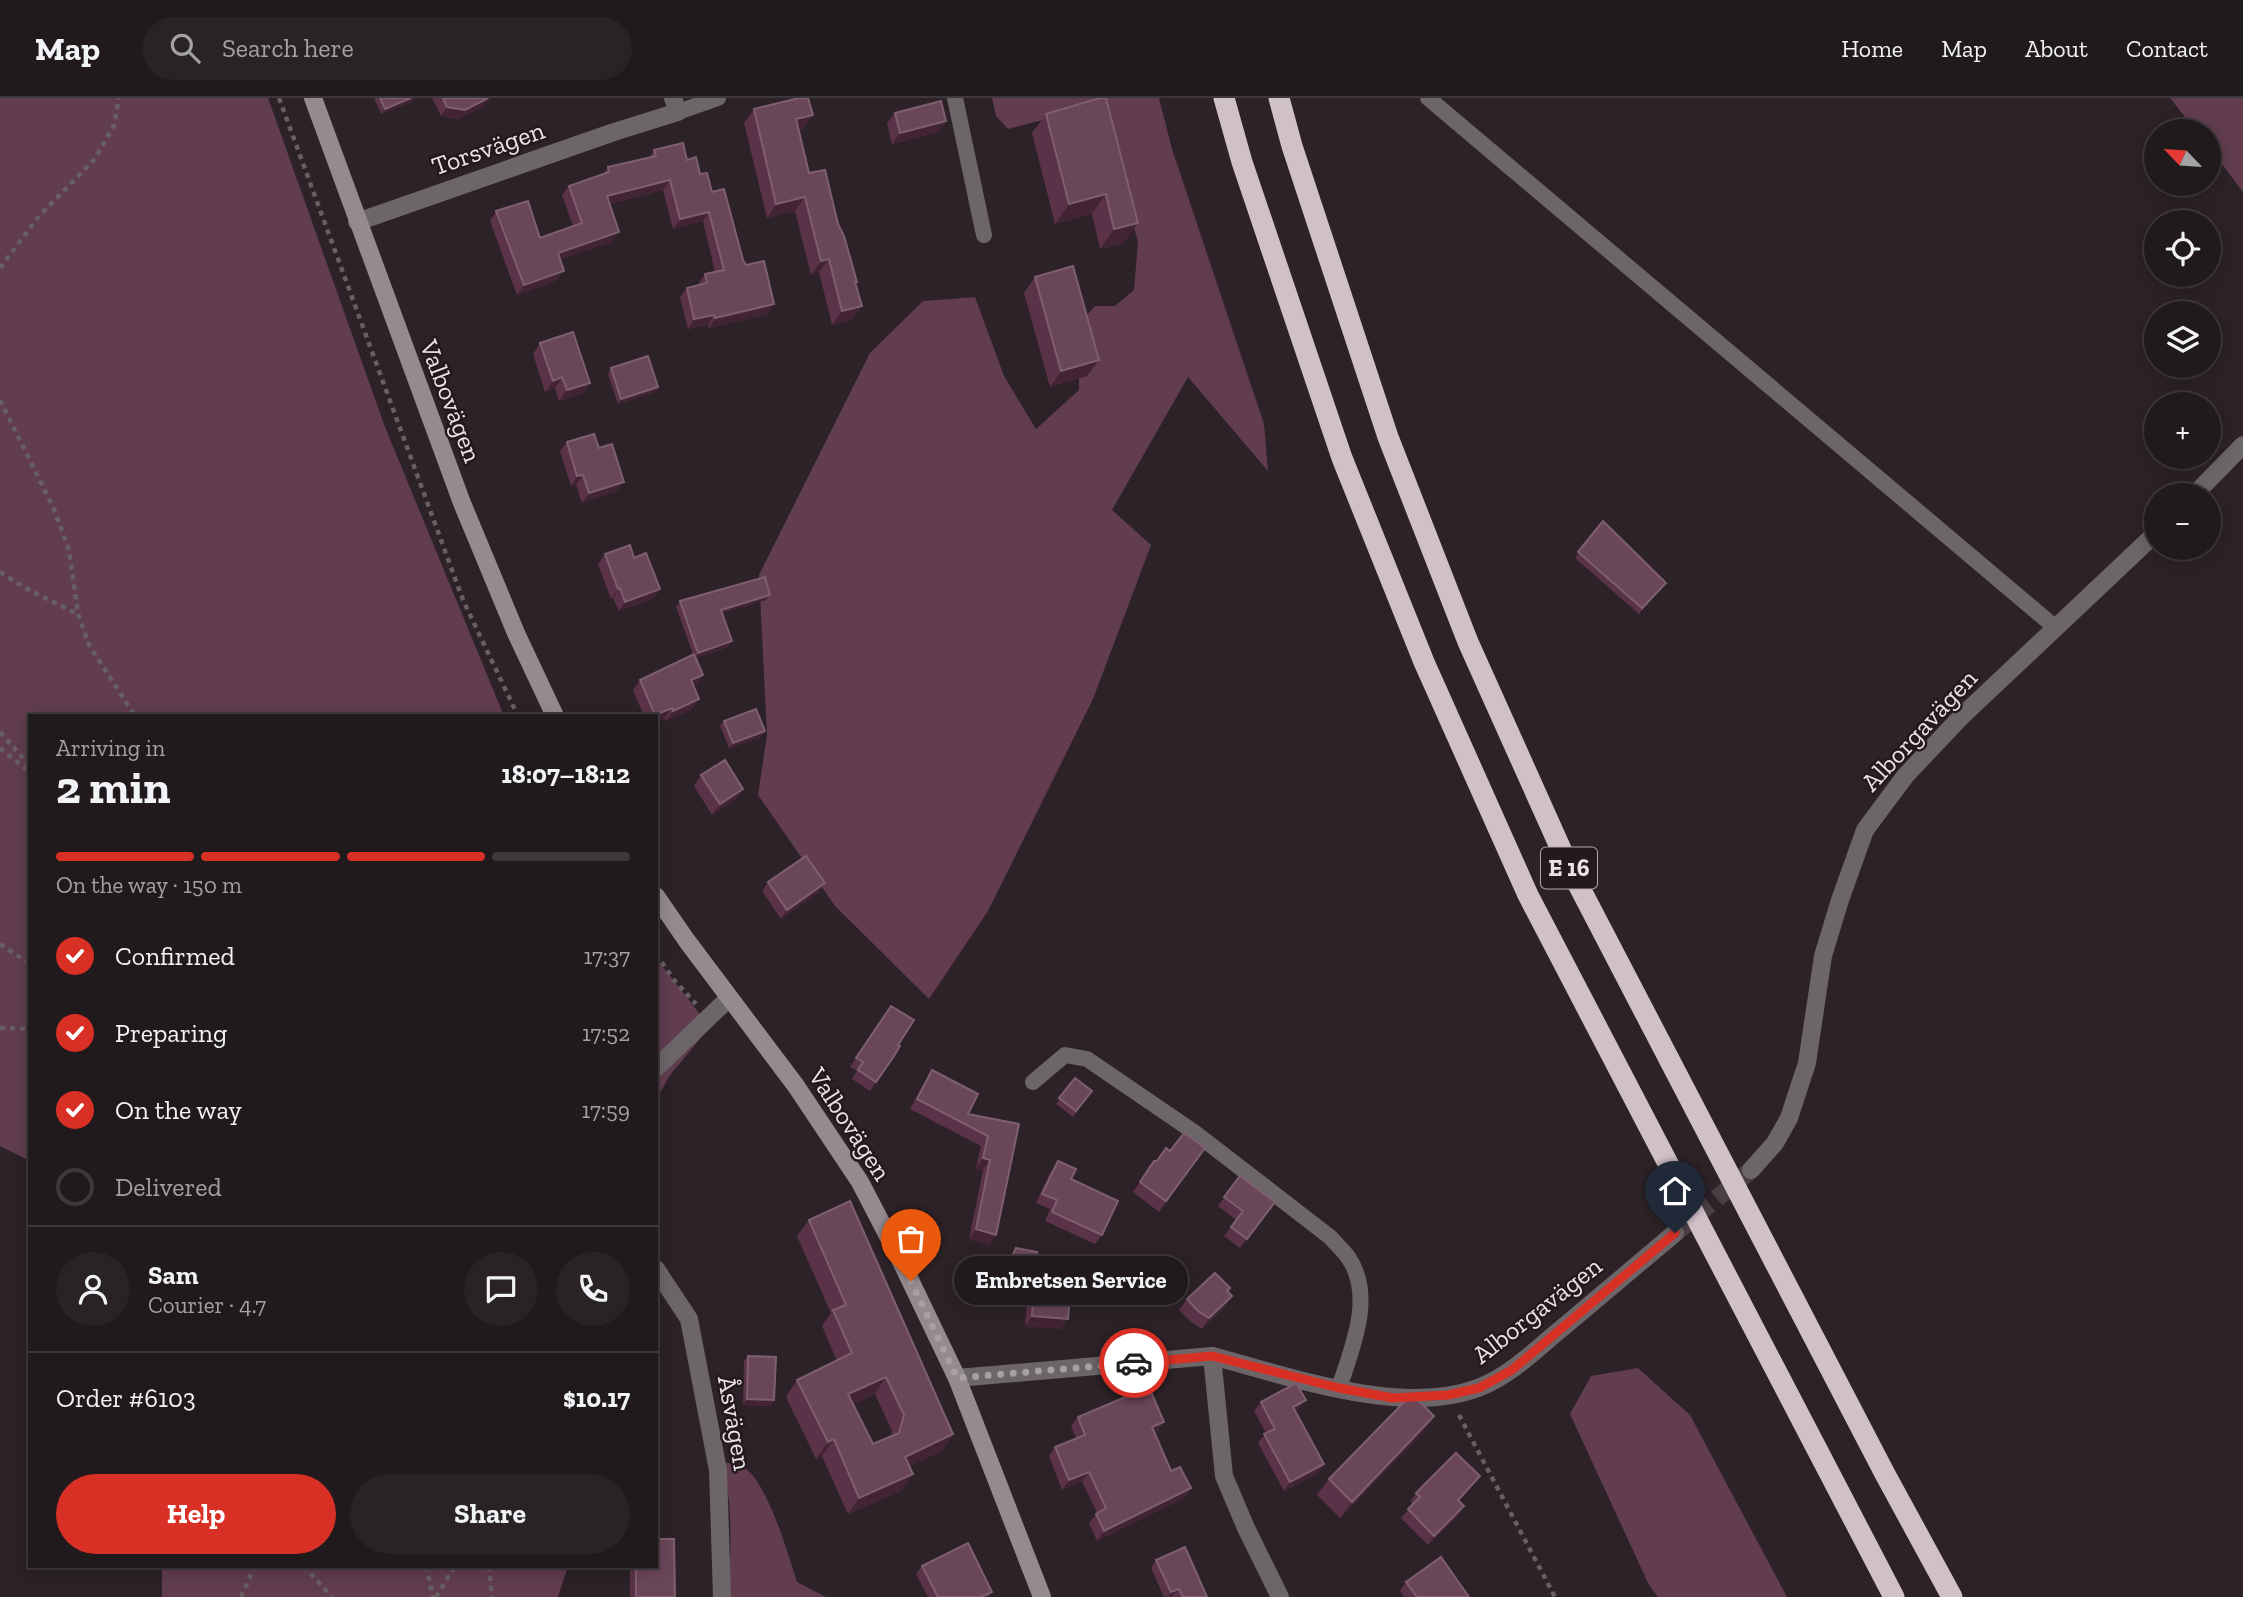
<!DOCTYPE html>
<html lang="en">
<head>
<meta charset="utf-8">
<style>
	:root { --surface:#211a1d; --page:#292326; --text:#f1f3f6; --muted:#a2a1a4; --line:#3e383b; --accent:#d93025 }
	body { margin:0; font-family:"Zilla Slab",serif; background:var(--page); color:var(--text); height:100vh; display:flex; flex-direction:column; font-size:26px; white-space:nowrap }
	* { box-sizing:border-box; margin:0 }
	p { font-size:23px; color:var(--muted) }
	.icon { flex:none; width:38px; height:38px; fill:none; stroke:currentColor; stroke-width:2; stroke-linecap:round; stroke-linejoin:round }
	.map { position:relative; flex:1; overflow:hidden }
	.drawer { position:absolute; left:28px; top:616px; width:630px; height:854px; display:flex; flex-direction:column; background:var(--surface); border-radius:0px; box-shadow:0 4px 18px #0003,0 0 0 2px var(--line) }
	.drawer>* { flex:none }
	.needle { width:46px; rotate:295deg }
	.tools { position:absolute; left:2144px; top:21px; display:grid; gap:14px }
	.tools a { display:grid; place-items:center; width:77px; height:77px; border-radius:50%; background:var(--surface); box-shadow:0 4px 18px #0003,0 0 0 2px var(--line); font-size:35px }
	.pin { position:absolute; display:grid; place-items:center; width:60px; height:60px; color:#fff; margin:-72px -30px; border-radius:50% 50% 50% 0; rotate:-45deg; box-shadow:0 0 7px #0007 }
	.pin .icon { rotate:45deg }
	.courier { position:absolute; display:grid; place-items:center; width:70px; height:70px; margin:-35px; border:5px solid #d93025; border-radius:50%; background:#fff; color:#222; box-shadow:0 2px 9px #0007 }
	.bubble { position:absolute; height:49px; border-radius:24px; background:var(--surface); box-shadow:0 4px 18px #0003,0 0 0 2px var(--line); font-size:23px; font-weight:700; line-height:49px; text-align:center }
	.head em { font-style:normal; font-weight:700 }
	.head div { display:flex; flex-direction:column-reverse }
	.head { display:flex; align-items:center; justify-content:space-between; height:119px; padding:0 28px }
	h1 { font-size:46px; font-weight:700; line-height:52px }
	.bar { display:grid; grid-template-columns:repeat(4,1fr); gap:10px 7px; align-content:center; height:84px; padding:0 28px }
	.bar i { height:9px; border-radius:5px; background:var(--line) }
	.bar .selected { background:var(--accent) }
	.bar p { grid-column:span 4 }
	.line { display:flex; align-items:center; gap:18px; padding:0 28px; border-top:2px solid var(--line) }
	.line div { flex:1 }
	.round { display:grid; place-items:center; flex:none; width:74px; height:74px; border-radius:37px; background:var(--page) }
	ol { padding:0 28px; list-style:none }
	li { display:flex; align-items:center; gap:21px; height:77px }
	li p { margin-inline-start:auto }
	li .icon { padding:7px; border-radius:50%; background:var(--accent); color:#fff; stroke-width:4 }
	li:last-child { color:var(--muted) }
	li i { width:38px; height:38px; border:4px solid var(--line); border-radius:50% }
	.cta { display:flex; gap:14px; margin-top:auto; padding:14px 28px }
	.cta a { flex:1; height:80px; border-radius:42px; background:var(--accent); color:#fff; font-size:28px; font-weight:700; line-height:80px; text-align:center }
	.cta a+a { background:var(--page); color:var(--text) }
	header { display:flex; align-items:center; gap:42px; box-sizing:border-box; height:98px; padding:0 35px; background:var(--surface); border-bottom:2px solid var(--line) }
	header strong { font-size:33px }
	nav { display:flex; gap:38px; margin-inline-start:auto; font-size:24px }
	.search { width:490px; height:63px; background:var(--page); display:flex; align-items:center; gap:18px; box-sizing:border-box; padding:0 24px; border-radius:38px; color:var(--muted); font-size:26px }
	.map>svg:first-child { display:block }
</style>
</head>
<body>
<header>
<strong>Map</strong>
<div class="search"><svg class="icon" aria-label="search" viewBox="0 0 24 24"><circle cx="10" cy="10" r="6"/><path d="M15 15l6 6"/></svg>Search here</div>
<nav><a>Home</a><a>Map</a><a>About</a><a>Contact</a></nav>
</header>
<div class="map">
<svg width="2243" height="1499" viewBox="0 0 2243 1499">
	<rect width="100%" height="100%" fill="#2c2227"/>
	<g fill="#613d4f">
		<polygon points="0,0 268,0 385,329 504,618 30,618 30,1063 0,1048"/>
		<polygon points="992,0 1159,0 1172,51 1264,326 1268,373 1188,279 1112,412 1151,447 1093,601 988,813 929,901 835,808 758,697 767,637 759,477 870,255 923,203 975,199 1004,278 1036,331 1079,292 1078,227 1095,208 1115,208 1134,192 1138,143 1095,8 1008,31 996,18"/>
		<polygon points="2170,0 2243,0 2243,94 2209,49 2208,33 2196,33"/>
		<polygon points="656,860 710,929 670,977 656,1002"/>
		<polygon points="1638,1270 1690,1317 1787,1499 1658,1499 1649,1487 1570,1316 1591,1278"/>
		<path d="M722,1365C727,1365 734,1365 738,1366C766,1375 788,1457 797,1484L826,1499H729C730,1455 734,1407 722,1365Z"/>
		<polygon points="162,1468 568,1468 558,1499 162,1499"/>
	</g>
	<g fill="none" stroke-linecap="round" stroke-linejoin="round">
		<polyline stroke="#493f44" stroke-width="18" stroke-dasharray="18 9" stroke-linecap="butt" points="1675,1135 1751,1072"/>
		<g stroke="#685f63" stroke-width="4.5" stroke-dasharray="5 5" stroke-linecap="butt">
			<polyline points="279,0 463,502 518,618"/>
			<polyline points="0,170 39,118 95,61 114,27 119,0"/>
			<polyline points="0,302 53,409 69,452 78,516 89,547 135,618"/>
			<polyline points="0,474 25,490 78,516"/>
			<polyline points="0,634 30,668"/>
			<polyline points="0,650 30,674"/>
			<polyline points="0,846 30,866"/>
			<polyline points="656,856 674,882 696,906"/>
			<polyline points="0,930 30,931"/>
			<polyline points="1459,1317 1555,1499"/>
			<polyline points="304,1468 332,1499"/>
			<polyline points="426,1468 433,1499"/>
			<polyline points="489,1468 492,1499"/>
			<polyline points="241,1499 255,1468"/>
			<polyline points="436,1499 455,1468"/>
		</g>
		<g stroke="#6c6669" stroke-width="16">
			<polyline points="955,0 984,137"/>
			<polyline points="1428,0 2056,530"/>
			<polyline points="678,14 718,0"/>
			<path d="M1033,984L1065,957L1087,961L1194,1034L1330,1139C1336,1146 1343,1152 1348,1159C1375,1198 1352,1250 1339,1290"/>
		</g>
		<g stroke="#6c6669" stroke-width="18">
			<polyline points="357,124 614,34 678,14 673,0"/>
			<polyline points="2194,397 2243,347"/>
			<polyline points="656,970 729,900"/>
			<polyline points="1751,1072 1775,1045 1789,1020 1807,965 1823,858 1840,802 1865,732 1906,677 1961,619 2156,435"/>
			<polyline points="656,1171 689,1221 718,1372 722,1499"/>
			<path d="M1212,1258C1289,1278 1401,1319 1478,1290C1510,1278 1535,1252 1561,1231C1599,1199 1637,1167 1675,1135"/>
			<polyline points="957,1280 1212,1258 1224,1378 1246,1430 1280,1499"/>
		</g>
		<g stroke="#948b8f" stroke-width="18">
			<polyline points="313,0 462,405 516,535 555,618"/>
			<polyline points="656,798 687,843 796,988 860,1084 899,1159 957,1280 1042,1499"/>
		</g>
		<g stroke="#cfc1c7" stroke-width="21">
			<polyline points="1224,0 1242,64 1342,360 1424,564 1528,797 1894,1499"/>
			<polyline points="1279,0 1292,48 1388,339 1468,544 1569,769 1885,1376 1952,1499"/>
		</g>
	</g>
	<g fill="#5b3348" fill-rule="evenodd">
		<polygon points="374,0 415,0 413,3 381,16"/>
		<polygon points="432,0 490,0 484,8 458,21 441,18"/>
		<polygon points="1100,0 1124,145 1100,151 1092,116 1055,126 1032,35 1046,16"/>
		<polygon points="754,11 803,31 799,32 809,75 838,126 857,184 856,186 862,208 852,222 832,227 819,174 811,177 795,113 767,120 744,25"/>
		<polygon points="895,15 939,34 892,46 887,25"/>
		<polygon points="654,52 687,62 700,76 712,94 768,216 709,230 708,227 688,231 680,199 687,190 699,187 698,186 705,176 715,174 703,123 673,131 663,92 609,106 612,144 560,161 557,182 517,197 490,123 496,113 540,140 573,128 562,97 569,88 604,75 608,69 649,60"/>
		<polygon points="1035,179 1099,262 1087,278 1050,289 1024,195"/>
		<polygon points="540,245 590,285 583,295 559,303 555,290 545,294 533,256"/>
		<polygon points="611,270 654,294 618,306 608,276"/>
		<polygon points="567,344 599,350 617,393 582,405 576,387 571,388 560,353"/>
		<polygon points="1603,423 1662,490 1639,516 1575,460"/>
		<polygon points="605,456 660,491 653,501 619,513 613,500 611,501 598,466"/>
		<polygon points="770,497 766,502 722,515 728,549 695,560 703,577 696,587 693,588 692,611 666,623 664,620 656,618 644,618 633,592 640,582 693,556 676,509 680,503"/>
		<polygon points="724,623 765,633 761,639 729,650 720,628"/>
		<polygon points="701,677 743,691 736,701 712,717 694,688"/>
		<polygon points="768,784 825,785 819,794 781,821 762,793"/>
		<polygon points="891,908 898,947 894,958 870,993 852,981 857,973 850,969"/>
		<polygon points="932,972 968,1016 1019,1026 996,1137 989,1148 969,1141 983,1072 976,1071 981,1048 910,1011 925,983"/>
		<polygon points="1075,980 1092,993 1073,1019 1056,1006"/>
		<polygon points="1205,1050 1159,1114 1133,1094 1154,1063 1157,1063 1170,1053"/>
		<polygon points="1058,1063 1071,1081 1102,1137 1095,1146 1045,1123 1050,1111 1036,1105 1051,1073"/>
		<polygon points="1240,1078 1275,1104 1240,1150 1224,1138 1236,1122 1218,1108"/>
		<path d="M809,1122L953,1336L942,1353L909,1368L913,1376L901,1393L848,1416L822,1358L816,1361L786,1299L797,1282L837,1263L822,1228L831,1215L797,1138ZM875,1296L892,1333L891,1338L873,1346L853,1306Z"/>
		<polygon points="1035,1179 1061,1231 1025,1228 1028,1189"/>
		<polygon points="1230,1190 1228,1193 1225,1209 1202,1231 1191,1224 1179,1212 1187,1201"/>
		<polygon points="748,1258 771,1308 743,1307 744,1263"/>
		<polygon points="1261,1304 1299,1311 1295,1313 1318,1375 1284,1393 1258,1345 1266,1335 1254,1313"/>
		<polygon points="1434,1318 1423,1334 1340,1420 1317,1397 1329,1381"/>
		<polygon points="1078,1319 1164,1324 1157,1333 1154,1334 1171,1373 1191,1390 1184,1400 1097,1443 1089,1425 1097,1415 1082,1383 1062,1392 1049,1358 1055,1349 1076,1340 1071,1328"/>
		<polygon points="1473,1387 1459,1403 1458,1417 1428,1447 1401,1420 1413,1406 1410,1404 1416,1395"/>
		<polygon points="1156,1462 1207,1499 1164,1499 1151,1470"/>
		<polygon points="630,1468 656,1468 675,1499 630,1499"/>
		<polygon points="922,1468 992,1494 988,1499 928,1499 916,1476"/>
		<polygon points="1406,1484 1469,1499 1404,1499 1400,1493"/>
	</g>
	<g fill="#422434">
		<polygon points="411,0 415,0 413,3 381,16 385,11"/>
		<polygon points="490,0 484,8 458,21 441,18 447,9"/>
		<polygon points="813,17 803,31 787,35 796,21"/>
		<polygon points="946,23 939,34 892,46 900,35"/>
		<polygon points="670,82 663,92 600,108 607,98"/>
		<polygon points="1106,96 1092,116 1055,126 1069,106"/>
		<polygon points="805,99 795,113 767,120 776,106"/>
		<polygon points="709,114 703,123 673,131 680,121"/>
		<polygon points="1138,125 1124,145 1100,151 1114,131"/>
		<polygon points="619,134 612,144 551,164 558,155"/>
		<polygon points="829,161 819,174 811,177 821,163"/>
		<polygon points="564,173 557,182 517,197 524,187"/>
		<polygon points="774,206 768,216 709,230 715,220"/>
		<polygon points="862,208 852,222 832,227 842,213"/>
		<polygon points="714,217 708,227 688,231 694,221"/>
		<polygon points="1099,262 1087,278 1050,289 1061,273"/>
		<polygon points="562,279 555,290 545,294 553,283"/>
		<polygon points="590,285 583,295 559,303 567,292"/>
		<polygon points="658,289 654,294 618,306 621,301"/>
		<polygon points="583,377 576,387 571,388 577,378"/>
		<polygon points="624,384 617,393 582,405 589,395"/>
		<polygon points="620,490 613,500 611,501 618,491"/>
		<polygon points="660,491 653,501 619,513 625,504"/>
		<polygon points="770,497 766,502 717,517 721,512"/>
		<polygon points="732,543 728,549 695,560 698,555"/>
		<polygon points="703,577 696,587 684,592 691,582"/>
		<polygon points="699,601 692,611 666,623 673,613"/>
		<polygon points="672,610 664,620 656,623 656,618 654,618 655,617"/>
		<polygon points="765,633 761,639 729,650 733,645"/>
		<polygon points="743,691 736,701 712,717 720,706"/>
		<polygon points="825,785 819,794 781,821 787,812"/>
		<polygon points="983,1060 990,1062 983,1072 976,1071"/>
		<polygon points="976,1131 996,1137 989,1148 969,1141"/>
		<polygon points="1007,1169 1034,1173 1030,1178 1004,1174"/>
		<polygon points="1232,1198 1225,1209 1202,1231 1209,1220"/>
		<polygon points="1032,1218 1068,1221 1061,1231 1025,1228"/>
		<polygon points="886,1279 875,1296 837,1313 848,1296"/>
		<polygon points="747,1301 774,1302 771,1308 743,1307"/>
		<polygon points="1306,1302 1299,1311 1286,1318 1293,1309"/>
		<polygon points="1434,1318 1423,1334 1340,1420 1352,1404"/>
		<polygon points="1164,1324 1157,1333 1145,1338 1152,1329"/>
		<polygon points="953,1336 942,1353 893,1375 905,1359"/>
		<polygon points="834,1341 822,1358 816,1361 828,1344"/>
		<polygon points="1324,1366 1318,1375 1284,1393 1290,1384"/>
		<polygon points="1089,1374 1082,1383 1062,1392 1069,1382"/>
		<polygon points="913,1376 901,1393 848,1416 859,1400"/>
		<polygon points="1191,1390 1184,1400 1097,1443 1104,1433"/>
		<polygon points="1464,1408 1458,1417 1428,1447 1434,1438"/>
		<polygon points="1179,1491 1173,1498 1168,1499 1171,1494"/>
	</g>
	<g fill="#6a4659" stroke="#7e5f6f" stroke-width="2" fill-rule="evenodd">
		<polygon points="380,0 411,0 385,11"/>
		<polygon points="443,0 488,0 465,12 447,9"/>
		<polygon points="799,0 808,0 813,17 796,21 809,75 825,72 838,126 844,138 857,184 855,184 862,208 842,213 829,161 821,163 805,99 776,106 754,11"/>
		<polygon points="1100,0 1106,0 1138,125 1114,131 1106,96 1069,106 1046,16"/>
		<polygon points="941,3 946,23 900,35 895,15"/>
		<polygon points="683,45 687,62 696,59 700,76 707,75 712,94 724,91 743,162 746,167 764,163 774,206 715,220 714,217 694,221 687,190 707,185 705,176 724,172 709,114 680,121 670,82 607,98 619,134 558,155 564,173 524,187 496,113 528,103 540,140 582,125 569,88 609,74 608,69 656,58 654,52"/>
		<polygon points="1073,168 1099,262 1061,273 1035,179"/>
		<polygon points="573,234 590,285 567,292 562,279 553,283 540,245"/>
		<polygon points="648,258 658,289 621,301 611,270"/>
		<polygon points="594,336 599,350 612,346 624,384 589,395 583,377 577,378 567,344"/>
		<polygon points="1603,423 1666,485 1642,510 1578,454"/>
		<polygon points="630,447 634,460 646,455 660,491 625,504 620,490 618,491 605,456"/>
		<polygon points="765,479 770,497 721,512 732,543 698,555 680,503"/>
		<polygon points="694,556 703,577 691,582 699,601 673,613 672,610 655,617 640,582"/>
		<polygon points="756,611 765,633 733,645 724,623"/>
		<polygon points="725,662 743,691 720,706 701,677"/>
		<polygon points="806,758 825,785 787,812 768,784"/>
		<polygon points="891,908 914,922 898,947 900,948 894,958 876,984 858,972 863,964 856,960"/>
		<polygon points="932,972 978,996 968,1016 1019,1026 996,1137 976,1131 990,1062 983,1060 988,1038 917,1001"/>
		<polygon points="1075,980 1092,993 1076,1013 1059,1000"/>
		<polygon points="1184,1035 1205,1050 1166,1103 1140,1084 1154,1063 1157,1063 1166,1050 1170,1053"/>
		<polygon points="1058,1063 1076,1071 1071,1081 1118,1103 1102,1137 1052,1114 1057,1102 1042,1096"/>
		<polygon points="1240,1078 1275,1104 1247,1141 1231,1129 1243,1113 1224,1099"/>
		<path d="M850,1103L953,1336L905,1359L913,1376L859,1400L834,1341L828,1344L797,1282L852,1255L833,1212L846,1207L809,1122ZM886,1279L904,1317L899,1335L873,1346L848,1296Z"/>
		<polygon points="1016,1150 1037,1154 1034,1173 1007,1169"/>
		<polygon points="1215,1175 1230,1190 1227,1193 1232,1198 1209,1220 1198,1213 1187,1201"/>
		<polygon points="1035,1179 1071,1182 1068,1221 1032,1218"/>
		<polygon points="748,1258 776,1259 774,1302 747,1301"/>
		<polygon points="1296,1285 1306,1302 1293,1309 1324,1366 1290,1384 1264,1336 1275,1331 1261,1304"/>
		<polygon points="1149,1289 1164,1324 1152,1329 1171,1373 1180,1369 1191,1390 1104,1433 1096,1416 1106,1410 1089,1374 1069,1382 1055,1349 1085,1337 1078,1319"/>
		<polygon points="1412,1296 1434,1318 1352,1404 1329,1381"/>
		<polygon points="1456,1355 1480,1378 1458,1402 1464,1408 1434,1438 1408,1411 1420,1399 1416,1395"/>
		<polygon points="656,1441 674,1441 675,1499 636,1499 636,1468 656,1468"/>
		<polygon points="968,1445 992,1494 980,1499 938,1499 922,1468"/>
		<polygon points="1185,1449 1207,1499 1183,1499 1179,1491 1171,1494 1156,1462"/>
		<polygon points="1441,1459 1469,1499 1417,1499 1406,1484"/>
	</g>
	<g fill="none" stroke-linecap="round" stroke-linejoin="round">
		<polyline stroke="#a8a0a4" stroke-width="7" stroke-dasharray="0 12.6" points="911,1183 957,1280 1134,1265"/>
		<polyline stroke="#d93025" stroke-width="9" points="1134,1265 1212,1258 1339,1290 1393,1300 1448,1297 1479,1290 1512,1272 1675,1135"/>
	</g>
	<g text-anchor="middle" stroke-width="5" stroke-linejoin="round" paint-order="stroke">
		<rect fill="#23191e" stroke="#afa7ab" stroke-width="2" x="1541" y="749.5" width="56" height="41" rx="5"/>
		<g font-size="24" font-weight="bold" fill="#ebe4e7">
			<text x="1569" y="778">E 16</text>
		</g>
		<g font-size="26" fill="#ebe4e7" stroke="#23191e">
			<text transform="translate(488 50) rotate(-19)" y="9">Torsvägen</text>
			<text transform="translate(451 303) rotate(69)" y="9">Valbovägen</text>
			<text transform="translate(1919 632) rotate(-47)" y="9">Alborgavägen</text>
			<text transform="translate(850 1026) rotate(57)" y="9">Valbovägen</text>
			<text transform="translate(1537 1212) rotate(-38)" y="9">Alborgavägen</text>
			<text transform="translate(735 1325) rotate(80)" y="9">Åsvägen</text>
		</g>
	</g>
</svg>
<div class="tools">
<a><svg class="needle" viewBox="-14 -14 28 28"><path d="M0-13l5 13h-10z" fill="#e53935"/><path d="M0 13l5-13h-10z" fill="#a2a1a4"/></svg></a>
<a><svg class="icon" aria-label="locate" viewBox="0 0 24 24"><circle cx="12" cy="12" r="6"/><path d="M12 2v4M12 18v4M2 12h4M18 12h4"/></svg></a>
<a><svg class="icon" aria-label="layers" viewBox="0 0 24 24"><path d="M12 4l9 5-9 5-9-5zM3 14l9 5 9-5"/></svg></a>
<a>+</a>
<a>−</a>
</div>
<div class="pin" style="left:911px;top:1183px;background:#ea580c"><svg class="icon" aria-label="bag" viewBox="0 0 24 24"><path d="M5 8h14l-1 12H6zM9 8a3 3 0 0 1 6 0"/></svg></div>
<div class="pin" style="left:1675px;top:1135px;background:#1f2937"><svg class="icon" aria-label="home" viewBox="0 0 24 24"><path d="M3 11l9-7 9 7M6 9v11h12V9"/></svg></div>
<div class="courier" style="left:1134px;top:1265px"><svg class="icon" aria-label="car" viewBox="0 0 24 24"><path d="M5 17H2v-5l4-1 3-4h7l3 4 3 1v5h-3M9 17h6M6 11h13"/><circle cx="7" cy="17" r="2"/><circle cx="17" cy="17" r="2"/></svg></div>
<div class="bubble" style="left:954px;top:1158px;width:234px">Embretsen Service</div>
<section class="drawer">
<div class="head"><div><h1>2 min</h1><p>Arriving in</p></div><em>18:07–18:12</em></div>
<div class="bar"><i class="selected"></i><i class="selected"></i><i class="selected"></i><i></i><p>On the way · 150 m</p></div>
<ol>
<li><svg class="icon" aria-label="check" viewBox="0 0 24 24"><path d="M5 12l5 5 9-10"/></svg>Confirmed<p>17:37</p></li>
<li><svg class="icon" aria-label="check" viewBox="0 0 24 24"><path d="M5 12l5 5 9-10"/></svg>Preparing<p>17:52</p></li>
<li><svg class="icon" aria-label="check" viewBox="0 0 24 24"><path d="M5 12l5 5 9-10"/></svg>On the way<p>17:59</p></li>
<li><i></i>Delivered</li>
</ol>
<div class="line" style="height:126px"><a class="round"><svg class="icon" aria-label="person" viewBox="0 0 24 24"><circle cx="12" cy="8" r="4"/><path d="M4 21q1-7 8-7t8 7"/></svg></a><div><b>Sam</b><p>Courier · 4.7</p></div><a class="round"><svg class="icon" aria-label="chat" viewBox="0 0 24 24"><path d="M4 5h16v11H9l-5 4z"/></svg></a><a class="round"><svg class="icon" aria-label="phone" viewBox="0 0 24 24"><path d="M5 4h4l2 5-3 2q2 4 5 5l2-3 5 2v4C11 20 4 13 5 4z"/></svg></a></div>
<div class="line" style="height:91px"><div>Order #6103</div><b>$10.17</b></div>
<div class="cta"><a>Help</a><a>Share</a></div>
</section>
</div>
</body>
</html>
